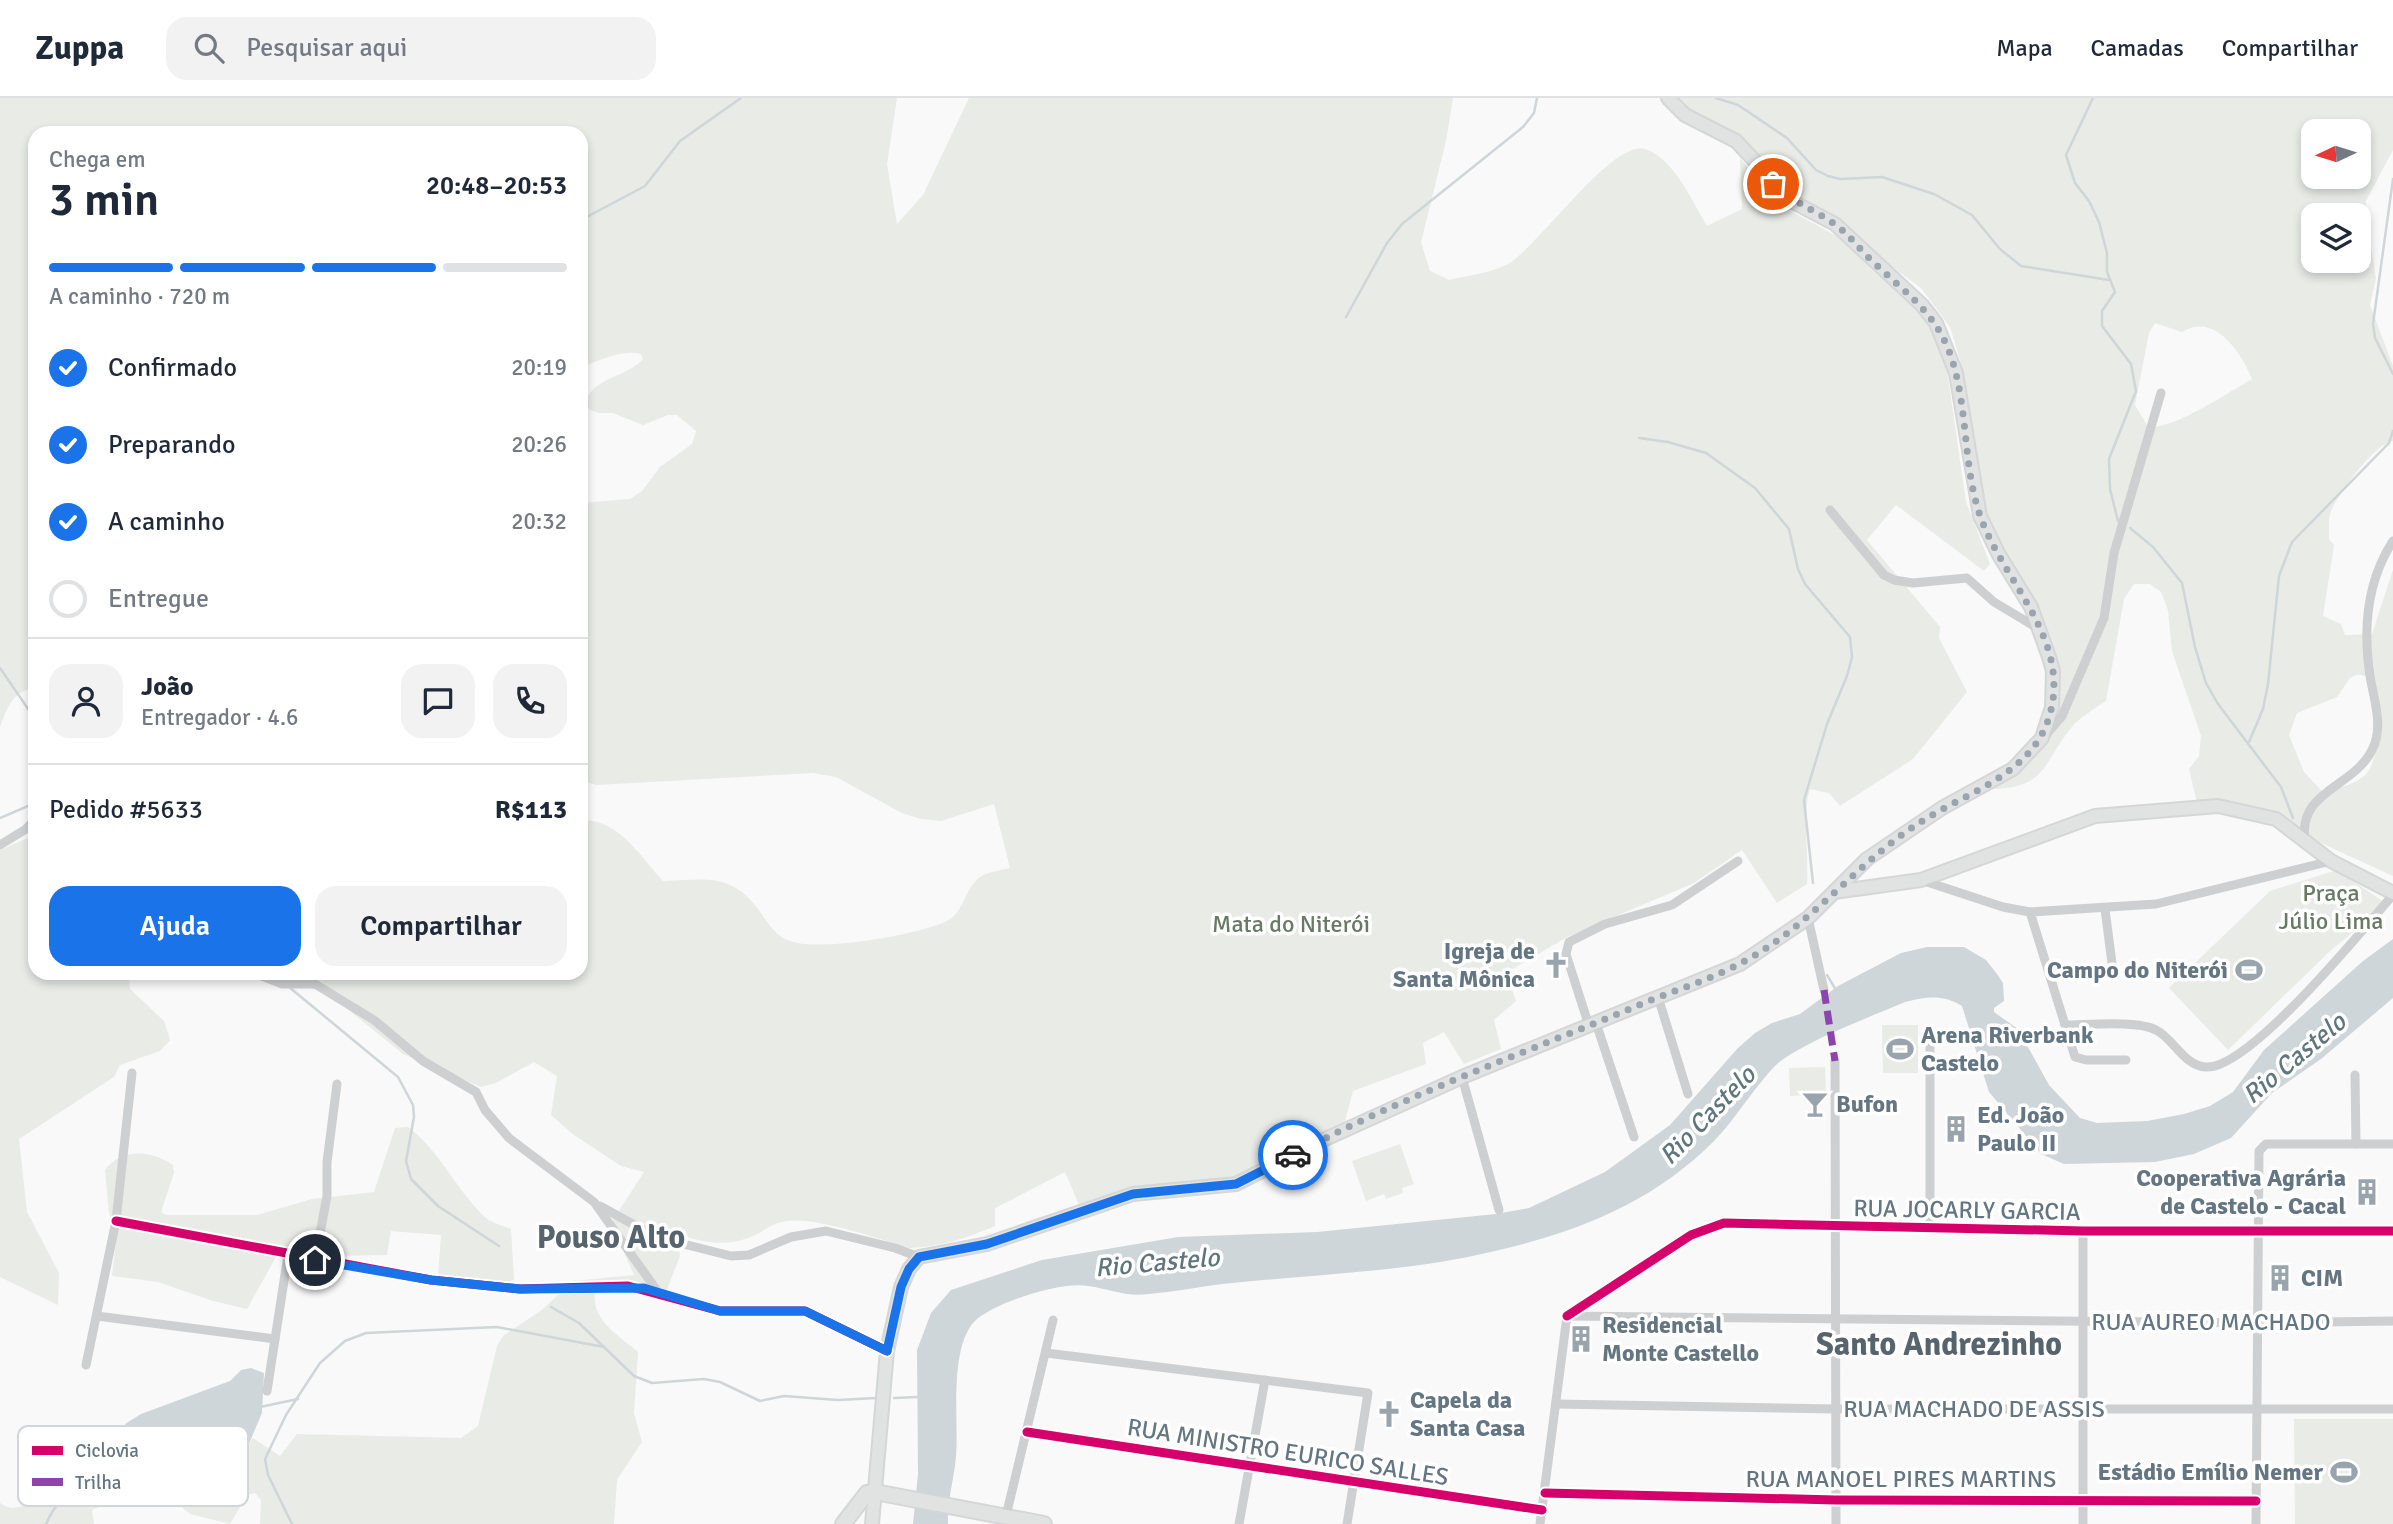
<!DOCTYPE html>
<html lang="pt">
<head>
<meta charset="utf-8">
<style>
	:root { --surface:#fff; --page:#f2f2f3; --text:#1f2937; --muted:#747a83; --line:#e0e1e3; --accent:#1a73e8 }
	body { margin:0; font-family:Signika,sans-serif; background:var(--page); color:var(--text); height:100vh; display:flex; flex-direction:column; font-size:26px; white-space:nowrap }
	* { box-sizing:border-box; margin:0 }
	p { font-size:23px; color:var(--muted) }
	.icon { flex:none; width:38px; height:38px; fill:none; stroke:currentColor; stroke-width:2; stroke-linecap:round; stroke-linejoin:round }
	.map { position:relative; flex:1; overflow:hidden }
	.details { position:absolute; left:28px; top:28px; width:560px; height:854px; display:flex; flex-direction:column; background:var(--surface); border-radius:21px; box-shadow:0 4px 10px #0003 }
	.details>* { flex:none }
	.needle { width:46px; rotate:266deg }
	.tools { position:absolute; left:2301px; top:21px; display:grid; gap:14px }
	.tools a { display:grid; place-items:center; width:70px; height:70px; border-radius:14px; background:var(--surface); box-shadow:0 4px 10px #0003; font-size:35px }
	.pin { position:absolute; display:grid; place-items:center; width:60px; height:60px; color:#fff; margin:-30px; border:4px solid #fff; border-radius:50%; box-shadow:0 2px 7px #0007 }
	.courier { position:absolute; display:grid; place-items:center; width:70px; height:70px; margin:-35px; border:5px solid #1a73e8; border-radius:50%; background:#fff; color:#222; box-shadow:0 2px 9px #0007 }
	.head em { font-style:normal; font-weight:600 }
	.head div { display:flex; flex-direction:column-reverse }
	.head { display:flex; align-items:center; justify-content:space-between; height:119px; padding:0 21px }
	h1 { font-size:46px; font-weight:600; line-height:52px }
	.bar { display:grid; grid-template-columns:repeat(4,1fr); gap:10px 7px; align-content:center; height:84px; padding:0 21px }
	.bar i { height:9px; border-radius:5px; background:var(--line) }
	.bar .on { background:var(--accent) }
	.bar p { grid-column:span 4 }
	.line { display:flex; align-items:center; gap:18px; padding:0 21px; border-top:2px solid var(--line) }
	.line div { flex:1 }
	.round { display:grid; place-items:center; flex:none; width:74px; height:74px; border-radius:21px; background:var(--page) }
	ol { padding:0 21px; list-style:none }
	li { display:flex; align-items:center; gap:21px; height:77px }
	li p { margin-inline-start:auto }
	li .icon { padding:7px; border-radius:50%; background:var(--accent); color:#fff; stroke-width:4 }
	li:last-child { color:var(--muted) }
	li i { width:38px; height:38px; border:4px solid var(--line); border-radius:50% }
	.primary-button { display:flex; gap:14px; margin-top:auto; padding:14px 21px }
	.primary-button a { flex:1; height:80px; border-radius:21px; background:var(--accent); color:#fff; font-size:28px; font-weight:600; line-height:80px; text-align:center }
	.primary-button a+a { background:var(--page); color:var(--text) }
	header { display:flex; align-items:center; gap:42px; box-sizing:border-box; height:98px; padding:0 35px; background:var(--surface); border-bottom:2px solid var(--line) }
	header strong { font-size:33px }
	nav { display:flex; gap:38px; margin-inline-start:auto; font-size:24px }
	.search { width:490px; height:63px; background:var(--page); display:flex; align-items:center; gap:18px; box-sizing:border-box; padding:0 24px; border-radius:21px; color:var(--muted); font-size:26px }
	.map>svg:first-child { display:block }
</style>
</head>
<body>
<header>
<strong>Zuppa</strong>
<div class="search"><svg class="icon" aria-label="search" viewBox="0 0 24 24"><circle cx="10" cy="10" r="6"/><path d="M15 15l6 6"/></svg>Pesquisar aqui</div>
<nav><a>Mapa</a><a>Camadas</a><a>Compartilhar</a></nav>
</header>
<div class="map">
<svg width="2393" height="1426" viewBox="0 0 2393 1426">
	<rect width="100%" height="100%" fill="#f9f9f9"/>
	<g fill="#e8ebe6" fill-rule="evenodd">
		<path d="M0,0H897L887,66L897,126L923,97L969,0H1453L1446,43L1421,144L1430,173L1449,182C1467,178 1489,175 1506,167C1536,153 1610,43 1644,51C1673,58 1693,105 1707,128L1742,111L1740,60L1778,106L1842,141L1874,174L1903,195L1931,226L1946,265L1966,404L1990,466L1984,473L1896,407L1867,442L1940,529L1939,540L1967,594L1913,661L1840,708L1829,695L1810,691C1802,714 1809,759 1807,786L1777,805L1742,752L1694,785L1567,839L1506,875L1516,903L1494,922L1501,951L1464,966L1444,934L1423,945L1426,966L1353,993L1345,1023L1309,1040L1241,1079L1080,1109L1065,1074L995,1110V1128C967,1140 940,1149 909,1150C880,1141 816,1119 788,1123C776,1124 769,1129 759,1135C730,1150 705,1146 676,1135L680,1158L664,1199L621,1190L595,1194C591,1222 619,1238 638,1254L634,1315L642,1344L617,1382L614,1426H260L261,1402L255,1395L247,1397L230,1426L190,1416L169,1398L153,1396L113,1403L92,1412L94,1426H0V1405C26,1426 71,1370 90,1356C101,1348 117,1344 130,1339L202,1358H217L248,1348L253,1340L280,1358L297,1336L461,1340L478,1328L497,1248L503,1238L543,1211L573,1183L634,1177L611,1125L644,1074L621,1068L574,1037L551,1017L557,978L534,964L496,985L481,989L403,956L303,875H581V722C618,720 641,759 663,783C704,782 730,774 758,811C766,822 774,836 787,842C814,855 921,837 949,822C963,814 966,789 980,779C987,774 1002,772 1010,770L994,706L941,723L921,721L902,715L836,679L813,675L597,687L581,683V405L630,401L642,393L660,369L692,346L696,333L677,317H668L643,327L613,315H598L586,310C584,281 627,280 643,261L641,256C621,251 600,263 581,269V35H35V590C13,592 7,610 0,629Z"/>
		<path d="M1674,0H2393V52L2366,103V119L2376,180L2370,207L2393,268V343C2374,346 2339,395 2331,413C2328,421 2329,433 2329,441L2334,447L2323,518L2341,526L2345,537L2372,536L2393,472V778L2247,711L2198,709L2189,671L2199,658L2201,638L2172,553L2168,512L2161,494L2150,486H2134L2124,501L2106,603C2094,611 2080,619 2071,630C2042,666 2047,689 1993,691L2012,678L2043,642L2055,560L2042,520L2012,471L1985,415L1977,385L1960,262L1950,229L1921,190L1883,162L1851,130L1832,117L1795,100L1743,43L1697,21ZM2314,33H2359V79H2314ZM2314,117H2359V163H2314ZM2155,225L2182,234C2215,213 2242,256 2252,281C2229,294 2173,332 2148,329L2135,307L2149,235ZM2358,576L2367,579C2376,599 2383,656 2367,675C2358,686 2336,691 2323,694L2304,674L2289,637L2297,615L2337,599L2350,580Z"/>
		<polygon points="35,737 35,875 129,875 130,891 164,923 170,942 160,953 120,967 114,979 19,1041 27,1114 59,1175 58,1207 0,1179 0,752"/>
		<polygon points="2337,772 2387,806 2329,854 2228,952 2169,890 2270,793"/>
		<polygon points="1882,927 1918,927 1918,975 1883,975"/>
		<polygon points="1825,969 1826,996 1790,998 1789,970"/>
		<path d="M408,1029C438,1050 458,1095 486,1120C492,1125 503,1128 511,1131L514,1182L485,1188L438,1179L441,1137L391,1133L387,1157L276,1159L247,1211L213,1203L158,1184L112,1178L117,1136L109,1115L105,1072C121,1050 151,1052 173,1067L174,1075L161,1114L166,1117H257L312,1101L374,1094L395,1030Z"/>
		<polygon points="1400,1046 1414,1086 1402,1090 1403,1095 1386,1101 1384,1096 1366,1103 1352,1063"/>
		<polygon points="2294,1321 2393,1321 2393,1426 2295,1426"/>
	</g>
	<g fill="#ced6d9">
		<path d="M2393,841V900L2321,961L2272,995L2231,1040L2194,1056L2155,1064L2064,1066L2041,1056L1989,994L1962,908C1942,896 1926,899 1905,904C1868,920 1815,939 1782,962C1764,975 1735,1022 1715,1042C1647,1111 1561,1140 1468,1159C1386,1175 1305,1177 1222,1186C1198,1189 1173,1194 1149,1196C1126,1199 1109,1191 1088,1188C1061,1183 998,1204 977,1221C948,1246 959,1323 956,1359C954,1381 947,1403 948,1426H913L918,1376L917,1252L931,1215L951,1192L1042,1162L1178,1139L1317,1134L1496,1116L1529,1110L1605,1074L1670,1027L1737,951L1755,935L1772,925L1800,916L1838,888L1901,855L1927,849H1964L1986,862L1997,876L2003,885L2004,903L1994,910V914L2018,931L2049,987L2080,1020L2097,1025L2147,1023L2184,1016L2210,1008L2233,994L2264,952L2363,863Z"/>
		<polygon points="251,1270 264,1275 262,1315 248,1348 218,1358 202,1358 130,1339 125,1326 141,1316 230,1283 241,1272"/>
	</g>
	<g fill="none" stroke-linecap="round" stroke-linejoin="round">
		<g stroke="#ced6d9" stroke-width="2.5">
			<polyline points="1716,0 1738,7 1787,40 1816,72 1828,78 1840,81 1882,79 1934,96 1972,117 2000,151 2021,168 2109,182"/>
			<polyline points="2093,0 2066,57 2075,85 2089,103 2099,124 2107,155 2107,174 2115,194 2102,213 2102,228 2131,266 2136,293 2109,361 2110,391 2118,423"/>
			<polyline points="2393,81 2373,226 2375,240 2393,276"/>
			<polyline points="581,122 645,88 680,43 741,0"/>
			<polyline points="1346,219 1387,145 1402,126 1523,29 1534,15 1537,0"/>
			<polyline points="1639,340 1668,344 1706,355 1755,390 1789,431 1798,471 1805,486 1850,539 1852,559 1847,578 1827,626 1804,702 1813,785"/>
			<polyline points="2130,430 2153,449 2182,485 2195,549 2206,585 2218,606 2281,689 2293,720"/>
			<polyline points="0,570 35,621"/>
			<polyline points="2249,644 2263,611 2268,586 2279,478 2292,444 2389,345 2393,333"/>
			<polyline points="0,720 35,705"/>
			<polyline points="284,875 286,878"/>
			<polyline points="1827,877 1836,892"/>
			<polyline points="289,889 398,979 413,1007 414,1019 406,1063 411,1081 438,1108 499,1148"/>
			<polyline points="551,1209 579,1225 634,1278 652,1285 704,1281 720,1284 760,1303 784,1298 838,1302 876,1300"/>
			<polyline points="894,1300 918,1299"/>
			<polyline points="260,1309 298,1301"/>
			<path d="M46,1426C64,1385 107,1361 147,1343"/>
			<polyline points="292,1426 268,1377 265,1361 286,1317 320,1265 345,1243 366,1235 497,1229 604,1249"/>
		</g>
		<defs>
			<g id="secondary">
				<polyline points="1834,794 1921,782 2095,718 2218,708 2276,721 2331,763 2393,795"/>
				<polyline points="872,1426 887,1253 901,1189 909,1171 919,1159 987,1146 1133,1096 1236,1086 1323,1042 1462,979 1740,866 1808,820 1867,761 1942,710 2013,671 2042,640 2052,609 2053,573 2049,559 2031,509 1999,457 1980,418 1956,275 1936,225 1922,207 1835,126 1793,104 1736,43 1685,17 1668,0"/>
			</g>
			<polyline id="primary" points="843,1426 867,1395 875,1394 1044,1426"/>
		</defs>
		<use href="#secondary" stroke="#d5d6d7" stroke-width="16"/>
		<use href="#primary" stroke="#d5d6d7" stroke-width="18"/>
		<g stroke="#cecfd0" stroke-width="9">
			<polyline points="1830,412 1884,477 1894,482 1913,485 1967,480 1994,504 2039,531"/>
			<polyline points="2044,639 2062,618 2104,520 2114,455 2161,295"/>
			<path d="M2305,741C2298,693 2354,689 2372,652C2384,629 2374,602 2370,578C2363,532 2367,483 2393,443"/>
			<polyline points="0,747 26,731 35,721"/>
			<polyline points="1921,782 2003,809 2030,814 2156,806 2331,763"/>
			<polyline points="2105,811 2113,873"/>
			<polyline points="2030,814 2075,959 2086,962 2126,962"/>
			<polyline points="1808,820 1824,892"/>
			<polyline points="303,875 315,886 374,922 423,963 476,994 485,1012 509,1040 594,1104 658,1194"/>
			<polyline points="262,878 282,886 315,886"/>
			<polyline points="1658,899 1688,996"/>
			<polyline points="1596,925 1634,1039"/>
			<path d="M2065,927C2087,927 2138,922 2156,932C2174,941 2184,968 2206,969C2249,972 2363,831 2393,797"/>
			<polyline points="1589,928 1566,856 1569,844 1605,826 1672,807 1738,763"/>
			<polyline points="1930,942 1930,1131"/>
			<polyline points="1835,963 1836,1426"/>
			<polyline points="2355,977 2356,1046"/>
			<polyline points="1462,979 1499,1112"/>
			<polyline points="600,1108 656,1139 731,1158 749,1157 791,1139 826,1133 895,1150 919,1159"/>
			<polyline points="116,1123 431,1182 520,1191 628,1188 720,1213 805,1213 887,1253"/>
			<polyline points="315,1162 327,1098 327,1064 337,986"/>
			<polyline points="97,1218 275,1241"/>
			<polyline points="1567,1218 1691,1137 1724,1125 2083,1133 2393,1133"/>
			<polyline points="1567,1218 2258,1225 2393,1223"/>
			<polyline points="1046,1255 1368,1295 1347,1426"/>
			<polyline points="86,1267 116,1123 132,975"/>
			<polyline points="267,1293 288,1157"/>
			<polyline points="1556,1306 1836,1311 2393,1311"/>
			<polyline points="1027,1334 1542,1412"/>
			<polyline points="1545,1395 1836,1402 2256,1403"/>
			<polyline points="1006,1418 1053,1222"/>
			<polyline points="1239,1426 1265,1282"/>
			<polyline points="1540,1426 1567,1218"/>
			<polyline points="2083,1426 2083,1133"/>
			<polyline points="2256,1426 2259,1053 2266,1046 2393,1046"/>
		</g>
		<use href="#secondary" stroke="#e1e2e2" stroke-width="12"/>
		<use href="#primary" stroke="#e1e2e2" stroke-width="14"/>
		<polyline stroke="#8e44ad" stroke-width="7" stroke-dasharray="14 7" stroke-linecap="butt" points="1824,892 1835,963"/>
		<defs>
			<g id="cycleway">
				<polyline points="116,1123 431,1182 520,1191 628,1188 720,1213 805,1213 887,1253"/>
				<polyline points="1567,1218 1691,1137 1724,1125 2083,1133 2393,1133"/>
				<polyline points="1027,1334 1542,1412"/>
				<polyline points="1545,1395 1836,1402 2256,1403"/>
			</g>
		</defs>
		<use href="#cycleway" stroke="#fff" stroke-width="13"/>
		<use href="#cycleway" stroke="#d6006c" stroke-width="9"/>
	</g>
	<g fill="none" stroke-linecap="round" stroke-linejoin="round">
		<path stroke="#99a4ac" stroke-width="7" stroke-dasharray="0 12.6" d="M1293,1057C1403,998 1522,956 1637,908C1672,893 1710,882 1743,864C1809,829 1854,768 1916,727C1965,694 2036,677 2051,612C2068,540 2006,485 1982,423C1964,376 1968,321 1955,272C1941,216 1908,198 1869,160C1858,149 1849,137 1836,127C1815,112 1794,105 1773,86"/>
		<polyline stroke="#1a73e8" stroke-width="9" points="315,1162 431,1182 520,1191 644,1190 720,1213 805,1213 887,1253 901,1189 909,1171 919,1159 987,1146 1133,1096 1236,1086 1293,1057"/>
	</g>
	<defs>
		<symbol id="church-bare" viewBox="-9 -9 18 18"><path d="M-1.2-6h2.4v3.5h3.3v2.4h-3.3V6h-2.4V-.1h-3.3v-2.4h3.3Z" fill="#99a4ac" stroke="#fff" stroke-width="2.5" paint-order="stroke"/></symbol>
		<symbol id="stadium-bare" viewBox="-9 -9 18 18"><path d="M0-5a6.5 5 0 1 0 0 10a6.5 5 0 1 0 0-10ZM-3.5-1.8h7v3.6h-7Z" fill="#99a4ac" stroke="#fff" stroke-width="2.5" paint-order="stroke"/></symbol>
		<symbol id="bar-bare" viewBox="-9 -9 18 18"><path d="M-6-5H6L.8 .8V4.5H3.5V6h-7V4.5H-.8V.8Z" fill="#99a4ac" stroke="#fff" stroke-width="2.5" paint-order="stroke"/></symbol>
		<symbol id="building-bare" viewBox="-9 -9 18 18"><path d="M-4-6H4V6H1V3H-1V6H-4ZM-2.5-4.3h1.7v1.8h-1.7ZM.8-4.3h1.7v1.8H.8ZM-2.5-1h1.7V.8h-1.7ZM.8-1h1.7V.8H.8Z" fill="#99a4ac" stroke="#fff" stroke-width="2.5" paint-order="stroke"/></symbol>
	</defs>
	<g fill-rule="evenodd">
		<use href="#church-bare" x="1537" y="848" width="38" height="38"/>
		<use href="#stadium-bare" x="2230" y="853" width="38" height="38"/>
		<use href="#stadium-bare" x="1881" y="932" width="38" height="38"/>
		<use href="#bar-bare" x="1796" y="987" width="38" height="38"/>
		<use href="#building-bare" x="1937" y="1012" width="38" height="38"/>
		<use href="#building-bare" x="2348" y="1075" width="38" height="38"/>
		<use href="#building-bare" x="2261" y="1161" width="38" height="38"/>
		<use href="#building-bare" x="1562" y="1222" width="38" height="38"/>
		<use href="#church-bare" x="1370" y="1297" width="38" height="38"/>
		<use href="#stadium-bare" x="2325" y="1355" width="38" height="38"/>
	</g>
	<g text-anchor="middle" stroke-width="7" stroke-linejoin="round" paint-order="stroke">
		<g font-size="24" fill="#687a64" stroke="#fff">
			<text x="2331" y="803">Praça<tspan x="2331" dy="28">Júlio Lima</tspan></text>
			<text x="1291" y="834">Mata do Niterói</text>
		</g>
		<g font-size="24" font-weight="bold" fill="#657683" stroke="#fff" text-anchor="start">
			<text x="1535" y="861" text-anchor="end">Igreja de<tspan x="1535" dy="28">Santa Mônica</tspan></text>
			<text x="2228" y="880" text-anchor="end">Campo do Niterói</text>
			<text x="1921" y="945">Arena Riverbank<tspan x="1921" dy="28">Castelo</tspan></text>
			<text x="1836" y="1014">Bufon</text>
			<text x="1977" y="1025">Ed. João<tspan x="1977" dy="28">Paulo II</tspan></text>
			<text x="2346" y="1088" text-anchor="end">Cooperativa Agrária<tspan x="2346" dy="28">de Castelo - Cacal</tspan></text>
			<text x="2301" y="1188">CIM</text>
			<text x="1602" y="1235">Residencial<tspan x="1602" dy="28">Monte Castello</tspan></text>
			<text x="1410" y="1310">Capela da<tspan x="1410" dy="28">Santa Casa</tspan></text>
			<text x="2323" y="1382" text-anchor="end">Estádio Emílio Nemer</text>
		</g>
		<g font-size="24" fill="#657683" stroke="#fff">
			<text transform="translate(1967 1112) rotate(1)" y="8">RUA JOCARLY GARCIA</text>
			<text x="2211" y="1232">RUA AUREO MACHADO</text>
			<text x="1974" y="1319">RUA MACHADO DE ASSIS</text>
			<text transform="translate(1288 1354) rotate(9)" y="8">RUA MINISTRO EURICO SALLES</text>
			<text x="1901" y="1389">RUA MANOEL PIRES MARTINS</text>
		</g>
		<g font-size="26" font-style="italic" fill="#60757c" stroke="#fff">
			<text transform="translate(2294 960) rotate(-40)" y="9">Rio Castelo</text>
			<text transform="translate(1707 1017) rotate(-46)" y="9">Rio Castelo</text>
			<text transform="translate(1157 1164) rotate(-5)" y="9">Rio Castelo</text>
		</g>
		<g font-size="32" font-weight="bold" fill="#57646e" stroke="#fff">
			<text x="611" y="1150">Pouso Alto</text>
			<text x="1939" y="1257">Santo Andrezinho</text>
		</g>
	</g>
	<rect x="18" y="1328" width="230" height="80" rx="10" fill="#fff" stroke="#d1d6da" stroke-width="2"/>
	<rect x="32" y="1348" width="31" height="9" fill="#d6006c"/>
	<rect x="32" y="1380" width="31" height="8" fill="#8e44ad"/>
	<g font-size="19" fill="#657683">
		<text x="75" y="1359">Ciclovia</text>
		<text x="75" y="1391">Trilha</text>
	</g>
</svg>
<div class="tools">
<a><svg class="needle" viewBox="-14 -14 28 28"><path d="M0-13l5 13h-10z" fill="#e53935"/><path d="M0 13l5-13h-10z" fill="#747a83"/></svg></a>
<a><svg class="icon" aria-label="layers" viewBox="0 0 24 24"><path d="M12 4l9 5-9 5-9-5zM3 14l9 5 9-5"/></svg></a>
</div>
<div class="pin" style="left:1773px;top:86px;background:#ea580c"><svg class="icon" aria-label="bag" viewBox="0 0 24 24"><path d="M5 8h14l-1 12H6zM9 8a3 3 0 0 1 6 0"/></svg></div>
<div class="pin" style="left:315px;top:1162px;background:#1f2937"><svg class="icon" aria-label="home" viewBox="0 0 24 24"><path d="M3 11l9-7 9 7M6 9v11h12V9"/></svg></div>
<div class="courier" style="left:1293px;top:1057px"><svg class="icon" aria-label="car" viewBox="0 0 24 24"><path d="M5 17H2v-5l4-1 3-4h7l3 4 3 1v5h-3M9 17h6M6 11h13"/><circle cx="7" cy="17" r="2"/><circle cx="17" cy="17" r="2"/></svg></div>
<section class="details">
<div class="head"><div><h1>3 min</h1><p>Chega em</p></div><em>20:48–20:53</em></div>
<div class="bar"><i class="on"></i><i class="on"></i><i class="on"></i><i></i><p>A caminho · 720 m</p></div>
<ol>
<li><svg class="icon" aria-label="check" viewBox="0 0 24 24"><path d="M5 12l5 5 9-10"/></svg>Confirmado<p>20:19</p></li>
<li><svg class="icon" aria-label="check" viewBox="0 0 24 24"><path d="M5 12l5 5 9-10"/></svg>Preparando<p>20:26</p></li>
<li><svg class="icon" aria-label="check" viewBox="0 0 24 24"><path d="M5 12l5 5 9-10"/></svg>A caminho<p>20:32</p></li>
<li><i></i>Entregue</li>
</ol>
<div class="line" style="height:126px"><a class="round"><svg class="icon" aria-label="person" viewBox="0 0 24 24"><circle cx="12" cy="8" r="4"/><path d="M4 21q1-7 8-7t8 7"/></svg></a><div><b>João</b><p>Entregador · 4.6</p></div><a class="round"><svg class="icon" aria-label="chat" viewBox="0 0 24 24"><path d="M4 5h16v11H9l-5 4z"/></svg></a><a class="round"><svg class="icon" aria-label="phone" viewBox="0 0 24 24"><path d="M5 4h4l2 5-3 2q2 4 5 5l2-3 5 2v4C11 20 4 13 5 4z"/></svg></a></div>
<div class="line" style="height:91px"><div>Pedido #5633</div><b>R$113</b></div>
<div class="primary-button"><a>Ajuda</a><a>Compartilhar</a></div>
</section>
</div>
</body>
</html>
